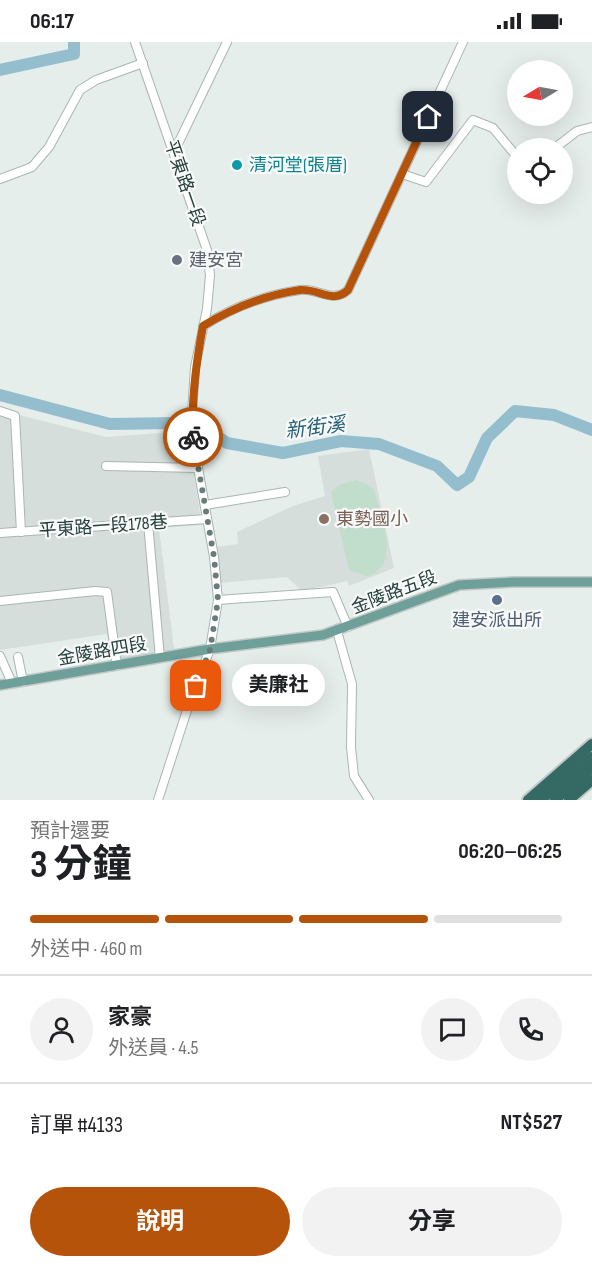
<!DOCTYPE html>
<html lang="zh-TW">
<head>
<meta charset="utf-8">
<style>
	:root { --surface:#fff; --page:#f2f2f2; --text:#202124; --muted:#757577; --line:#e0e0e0; --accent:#b45309 }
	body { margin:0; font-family:"Sofia Sans Condensed","Noto Sans TC",sans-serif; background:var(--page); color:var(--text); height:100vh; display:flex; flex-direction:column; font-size:22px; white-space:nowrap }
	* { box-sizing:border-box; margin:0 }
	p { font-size:20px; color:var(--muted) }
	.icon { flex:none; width:33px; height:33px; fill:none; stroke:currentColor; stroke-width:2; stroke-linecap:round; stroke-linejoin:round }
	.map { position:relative; height:758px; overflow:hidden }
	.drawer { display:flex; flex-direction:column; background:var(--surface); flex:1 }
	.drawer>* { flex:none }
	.needle { width:39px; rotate:260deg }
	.fabs { position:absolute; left:507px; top:18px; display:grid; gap:12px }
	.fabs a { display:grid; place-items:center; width:66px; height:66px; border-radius:50%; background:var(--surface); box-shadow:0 6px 24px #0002; font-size:30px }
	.pin { position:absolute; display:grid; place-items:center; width:51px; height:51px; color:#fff; margin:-26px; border-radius:12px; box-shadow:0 3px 9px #0006 }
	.courier { position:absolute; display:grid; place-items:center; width:60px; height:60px; margin:-30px; border:4px solid #b45309; border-radius:50%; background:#fff; color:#222; box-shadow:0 2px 8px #0007 }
	.bubble { position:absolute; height:42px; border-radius:21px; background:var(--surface); box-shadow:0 6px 24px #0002; font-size:20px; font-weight:700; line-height:42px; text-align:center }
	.overview em { font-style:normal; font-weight:700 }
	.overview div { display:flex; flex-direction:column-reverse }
	.overview { display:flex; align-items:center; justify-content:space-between; height:102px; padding:0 30px }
	h1 { font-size:39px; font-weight:700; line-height:45px }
	.bar { display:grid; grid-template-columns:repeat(4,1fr); gap:9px 6px; align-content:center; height:72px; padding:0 30px }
	.bar i { height:8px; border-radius:4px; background:var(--line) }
	.bar .selected { background:var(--accent) }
	.bar p { grid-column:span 4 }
	.line { display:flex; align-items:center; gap:15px; padding:0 30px; border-top:2px solid var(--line) }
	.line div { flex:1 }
	.round { display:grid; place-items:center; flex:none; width:63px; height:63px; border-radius:32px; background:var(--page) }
	.cta { display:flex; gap:12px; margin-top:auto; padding:12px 30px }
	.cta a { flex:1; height:69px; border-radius:36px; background:var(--accent); color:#fff; font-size:24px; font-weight:700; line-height:69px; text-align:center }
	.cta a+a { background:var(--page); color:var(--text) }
	.status { display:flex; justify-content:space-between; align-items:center; height:42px; padding:0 30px; background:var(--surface); direction:ltr }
	.status svg { height:16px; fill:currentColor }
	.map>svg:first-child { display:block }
</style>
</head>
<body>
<div class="status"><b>06:17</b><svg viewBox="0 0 49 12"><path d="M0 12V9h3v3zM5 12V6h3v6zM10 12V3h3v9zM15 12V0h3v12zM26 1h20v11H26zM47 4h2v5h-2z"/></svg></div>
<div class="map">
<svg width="592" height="758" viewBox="0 0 592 758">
	<rect width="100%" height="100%" fill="#e6eeeb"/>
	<g fill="#d5dedb">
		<polygon points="0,366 19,373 106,395 187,389 202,483 159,486 174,607 112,622 107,592 0,608"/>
		<polygon points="369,407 394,526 349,544 347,539 302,549 287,535 219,541 216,505 238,502 237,490 293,464 325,454 318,414"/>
	</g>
	<path fill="#c1ddcc" d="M356,438L366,442L374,448C380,473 403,524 367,534L349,528L331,450L339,443Z"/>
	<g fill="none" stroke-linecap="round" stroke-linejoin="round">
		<g stroke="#94becd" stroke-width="12">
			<polyline points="0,28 74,12 74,0"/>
			<polyline points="0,353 110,382 176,381 206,387 227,401 283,411 341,399 379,402 437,424 457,443 469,435 487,396 515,369 554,373 592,388"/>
		</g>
		<defs>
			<g id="minor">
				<polyline points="135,0 207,208 210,233 207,267 195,325 192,371 193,398 214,515 218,558 210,607 189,662 158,758"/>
				<polyline points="555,106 577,89 592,85"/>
				<polyline points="174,110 227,0"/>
				<polyline points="402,132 426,140 473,78 493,86 518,116"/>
				<polyline points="0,137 32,125 49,105 80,48 96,38 143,21"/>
				<path d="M203,284C233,265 265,253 300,248C319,246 332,262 348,248L463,0"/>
				<polyline points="0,369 15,374 21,490"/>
				<polyline points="106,424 198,426"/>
				<polyline points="205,463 285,450"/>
				<polyline points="148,481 160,616"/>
				<polyline points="0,491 207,477"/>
				<polyline points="218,558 333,550 348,585"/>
				<polyline points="0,559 95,549 107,550 117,624"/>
				<polyline points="337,589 352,642 351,705 354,734 369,758"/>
				<polyline points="0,614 12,641"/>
				<polyline points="18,615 23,640"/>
			</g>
			<polyline id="major" points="0,643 210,607 323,593 459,543 514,540 592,540"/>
			<g id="highway">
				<polyline points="528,758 592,702"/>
				<polyline points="541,758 592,715"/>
				<polyline points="555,758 592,726"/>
				<polyline points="569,758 592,738"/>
			</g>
		</defs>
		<use href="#minor" stroke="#a9b6b3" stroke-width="10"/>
		<use href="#major" stroke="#c2c9c8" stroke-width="12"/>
		<use href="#highway" stroke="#c2c9c8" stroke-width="14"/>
		<use href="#minor" stroke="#fff" stroke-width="8"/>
		<use href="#major" stroke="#6f9f99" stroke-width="9"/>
		<use href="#highway" stroke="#346964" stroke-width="10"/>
	</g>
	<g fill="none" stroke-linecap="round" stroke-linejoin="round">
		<polyline stroke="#697c79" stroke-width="6" stroke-dasharray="0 10.8" points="193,395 214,515 218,558 210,608 196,644"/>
		<path stroke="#b45309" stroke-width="8" d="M193,395C191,357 196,321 203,284C233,266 265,253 300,248C319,246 332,263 348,248L428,75"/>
	</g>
	<circle fill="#0f9aa8" stroke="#f7faf9" stroke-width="2" cx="237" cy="123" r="6"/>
	<circle fill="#6b7280" stroke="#f7faf9" stroke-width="2" cx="177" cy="218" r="6"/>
	<circle fill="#8d6e63" stroke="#f7faf9" stroke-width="2" cx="324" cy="477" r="6"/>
	<circle fill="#5c6f8a" stroke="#f7faf9" stroke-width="2" cx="497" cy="558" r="6"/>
	<g text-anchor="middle" stroke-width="4.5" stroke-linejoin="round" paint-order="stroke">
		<g font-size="18" fill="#0d838f" stroke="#f7faf9" text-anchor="start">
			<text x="249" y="129">清河堂(張厝)</text>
		</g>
		<g font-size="18" fill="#263f3b" stroke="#f7faf9">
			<text transform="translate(185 141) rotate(71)" y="6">平東路一段</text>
			<text transform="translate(103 484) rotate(-4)" y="6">平東路一段178巷</text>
			<text transform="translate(394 550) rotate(-21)" y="6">金陵路五段</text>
			<text transform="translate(102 609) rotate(-10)" y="6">金陵路四段</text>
		</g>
		<g font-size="18" fill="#5b616d" stroke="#f7faf9" text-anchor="start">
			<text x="189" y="224">建安宮</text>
		</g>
		<g font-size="18" fill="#785e54" stroke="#f7faf9" text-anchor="start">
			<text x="336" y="483">東勢國小</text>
		</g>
		<g font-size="18" fill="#4e5e75" stroke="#f7faf9">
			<text x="497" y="584">建安派出所</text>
		</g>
		<g font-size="20" font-style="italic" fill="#255f76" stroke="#f7faf9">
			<text transform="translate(315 385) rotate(-7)" y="7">新街溪</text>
		</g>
	</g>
</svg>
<div class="fabs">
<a><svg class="needle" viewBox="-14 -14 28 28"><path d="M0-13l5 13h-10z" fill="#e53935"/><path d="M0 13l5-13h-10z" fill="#757577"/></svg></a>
<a><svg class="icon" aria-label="locate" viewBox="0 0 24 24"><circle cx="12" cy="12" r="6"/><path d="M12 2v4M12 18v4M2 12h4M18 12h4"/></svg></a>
</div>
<div class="pin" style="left:196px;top:644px;background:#ea580c"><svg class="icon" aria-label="bag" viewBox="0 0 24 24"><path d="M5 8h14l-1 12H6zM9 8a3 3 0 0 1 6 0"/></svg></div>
<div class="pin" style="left:428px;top:75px;background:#1f2937"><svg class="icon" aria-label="home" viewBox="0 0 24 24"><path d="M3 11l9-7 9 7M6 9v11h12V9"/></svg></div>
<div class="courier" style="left:193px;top:395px"><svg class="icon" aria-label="bike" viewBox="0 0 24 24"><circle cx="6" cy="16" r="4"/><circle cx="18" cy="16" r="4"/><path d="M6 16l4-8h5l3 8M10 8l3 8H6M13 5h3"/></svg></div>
<div class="bubble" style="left:232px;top:622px;width:93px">美廉社</div>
</div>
<section class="drawer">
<div class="overview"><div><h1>3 分鐘</h1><p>預計還要</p></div><em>06:20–06:25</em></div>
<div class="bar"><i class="selected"></i><i class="selected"></i><i class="selected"></i><i></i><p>外送中 · 460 m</p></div>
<div class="line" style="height:108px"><a class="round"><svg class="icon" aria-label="person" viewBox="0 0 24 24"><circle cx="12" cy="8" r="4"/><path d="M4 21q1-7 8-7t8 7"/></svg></a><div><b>家豪</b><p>外送員 · 4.5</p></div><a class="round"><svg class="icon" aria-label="chat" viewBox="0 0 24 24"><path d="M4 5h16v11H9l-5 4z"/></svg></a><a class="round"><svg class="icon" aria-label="phone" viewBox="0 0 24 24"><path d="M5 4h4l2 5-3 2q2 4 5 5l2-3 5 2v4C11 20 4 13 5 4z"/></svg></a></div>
<div class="line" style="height:78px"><div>訂單 #4133</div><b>NT$527</b></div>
<div class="cta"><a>說明</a><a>分享</a></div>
</section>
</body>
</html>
